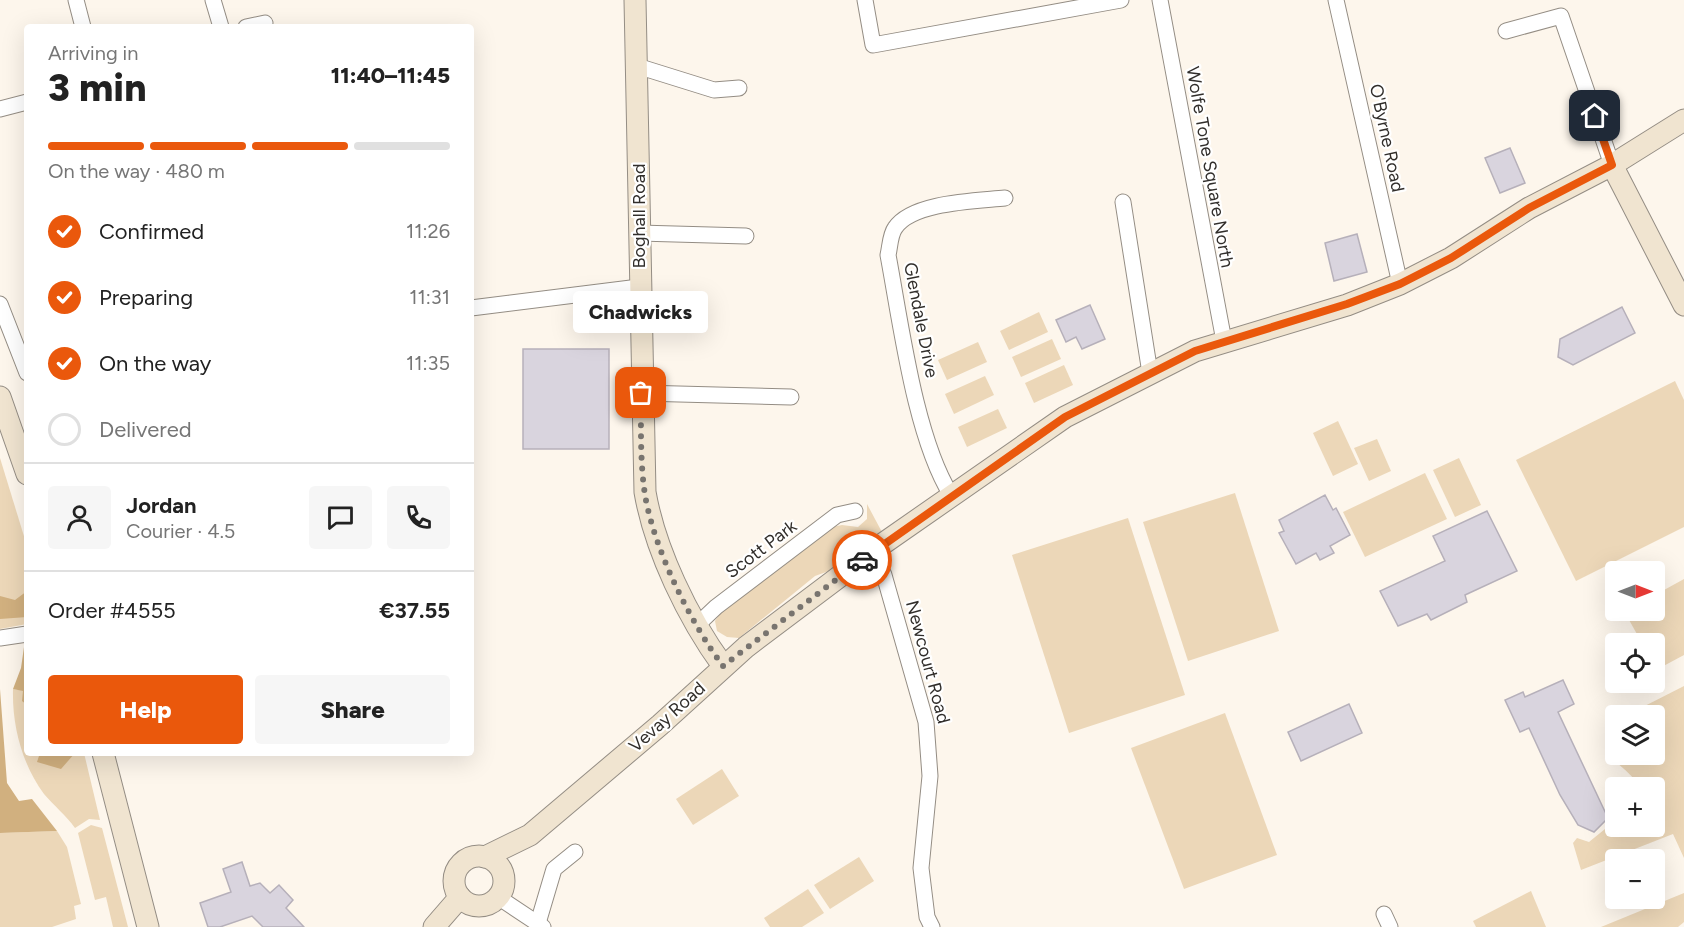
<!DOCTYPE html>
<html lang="en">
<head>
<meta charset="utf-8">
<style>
	:root { --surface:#fff; --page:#f6f6f6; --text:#222; --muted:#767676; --line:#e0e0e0; --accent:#ea580c }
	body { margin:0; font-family:Figtree,sans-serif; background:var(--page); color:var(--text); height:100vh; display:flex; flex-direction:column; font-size:22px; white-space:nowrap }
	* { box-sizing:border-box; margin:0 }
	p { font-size:20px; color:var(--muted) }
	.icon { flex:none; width:33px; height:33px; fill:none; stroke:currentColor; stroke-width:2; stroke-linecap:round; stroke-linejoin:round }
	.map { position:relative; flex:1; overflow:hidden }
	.drawer { position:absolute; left:24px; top:24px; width:450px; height:732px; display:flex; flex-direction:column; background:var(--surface); border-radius:6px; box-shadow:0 6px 24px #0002 }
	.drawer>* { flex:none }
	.needle { width:39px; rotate:90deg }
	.controls { position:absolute; left:1605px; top:561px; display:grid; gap:12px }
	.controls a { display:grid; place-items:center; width:60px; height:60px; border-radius:6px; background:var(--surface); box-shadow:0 6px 24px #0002; font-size:30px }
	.pin { position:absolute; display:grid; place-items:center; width:51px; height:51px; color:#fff; margin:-26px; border-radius:12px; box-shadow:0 3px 9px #0006 }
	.courier { position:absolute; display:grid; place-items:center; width:60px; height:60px; margin:-30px; border:4px solid #ea580c; border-radius:50%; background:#fff; color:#222; box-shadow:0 2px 8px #0007 }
	.bubble { position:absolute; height:42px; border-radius:6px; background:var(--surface); box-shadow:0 6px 24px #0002; font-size:20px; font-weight:800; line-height:42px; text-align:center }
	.overview em { font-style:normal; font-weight:800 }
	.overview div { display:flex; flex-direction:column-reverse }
	.overview { display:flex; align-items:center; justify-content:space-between; height:102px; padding:0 24px }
	h1 { font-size:39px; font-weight:800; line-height:45px }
	.bar { display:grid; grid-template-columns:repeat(4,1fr); gap:9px 6px; align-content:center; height:72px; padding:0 24px }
	.bar i { height:8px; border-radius:4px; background:var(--line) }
	.bar .active { background:var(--accent) }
	.bar p { grid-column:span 4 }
	.line { display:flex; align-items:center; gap:15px; padding:0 24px; border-top:2px solid var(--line) }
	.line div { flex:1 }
	.round { display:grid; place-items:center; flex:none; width:63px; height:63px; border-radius:6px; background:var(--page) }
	ol { padding:0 24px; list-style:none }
	li { display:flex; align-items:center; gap:18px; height:66px }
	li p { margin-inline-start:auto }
	li .icon { padding:6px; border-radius:50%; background:var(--accent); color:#fff; stroke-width:4 }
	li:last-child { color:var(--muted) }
	li i { width:33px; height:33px; border:3px solid var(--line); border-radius:50% }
	.action { display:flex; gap:12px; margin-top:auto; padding:12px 24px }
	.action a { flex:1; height:69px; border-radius:6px; background:var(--accent); color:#fff; font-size:24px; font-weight:800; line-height:69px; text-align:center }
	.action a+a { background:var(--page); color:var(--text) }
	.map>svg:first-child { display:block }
</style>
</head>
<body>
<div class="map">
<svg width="1684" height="927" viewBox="0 0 1684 927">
	<rect width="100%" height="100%" fill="#fdf6ec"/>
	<g fill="#ecd7b8">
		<polygon points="1039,312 1048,332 1009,350 1000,331"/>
		<polygon points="1052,339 1061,359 1021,377 1012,357"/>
		<polygon points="978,342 987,362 947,380 938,360"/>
		<polygon points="1064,365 1073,385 1034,403 1025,383"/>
		<polygon points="985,376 994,395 954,414 945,394"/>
		<polygon points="1675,381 1684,400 1684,527 1576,581 1516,460"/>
		<polygon points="998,409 1007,428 967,447 958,427"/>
		<polygon points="1338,421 1358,464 1333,476 1313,433"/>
		<polygon points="1377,439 1391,471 1369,481 1354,448"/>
		<polygon points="0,458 27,546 27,624 0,629"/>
		<polygon points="1459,458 1481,505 1455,517 1433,470"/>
		<polygon points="1425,473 1447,519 1365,557 1343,512"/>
		<polygon points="1235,493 1279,631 1188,661 1143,522"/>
		<polygon points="867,504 883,534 840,567 815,576 739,638 727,637 717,631 715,621 721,612 832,527 842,525 858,527 867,519"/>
		<polygon points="1128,518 1185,695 1069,733 1012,555"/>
		<polygon points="1684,579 1684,655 1656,670 1654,644 1642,643 1624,611 1654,610 1655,595"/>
		<path d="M1684,686V858L1673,834L1581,870L1573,843L1577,838L1589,842L1605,829L1615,826H1654V788L1639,787C1629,765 1599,762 1608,729L1615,722L1616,754H1654V716L1627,715Z"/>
		<path d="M13,689L27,691V753H84L100,820L89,819L75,828C66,815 54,806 44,794C22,764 12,726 13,689Z"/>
		<polygon points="1225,713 1277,855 1184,889 1131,748"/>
		<polygon points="722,769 739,796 693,825 676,799"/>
		<polygon points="91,825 102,828 128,927 113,927 106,897 95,900 78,833"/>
		<polygon points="57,831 67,847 81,904 74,906 76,919 52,927 0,927 0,833"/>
		<polygon points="859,857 874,881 830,909 814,885"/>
		<polygon points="808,889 824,913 802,927 770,927 764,918"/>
		<polygon points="1531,891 1546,927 1476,927 1473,921"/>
		<polygon points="1684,893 1684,922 1678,927 1601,927"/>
	</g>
	<g fill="#d1b07f">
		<polygon points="27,591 27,617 0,619 0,596 15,600"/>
		<polygon points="25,640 27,641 27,705 22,701 23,691 13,689 21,668"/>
		<polygon points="0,689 7,783 19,801 32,799 57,831 0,833"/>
		<polygon points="40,753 75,753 61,769 37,762"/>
	</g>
	<g fill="#d9d4de" stroke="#b6b0ba" stroke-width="1.5">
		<polygon points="1510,148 1525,183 1500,193 1485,158"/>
		<polygon points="1357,234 1367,272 1334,281 1325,243"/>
		<polygon points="1090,305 1105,339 1082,349 1076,337 1066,342 1056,320"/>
		<polygon points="1622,307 1635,333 1573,365 1558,357 1560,339"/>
		<rect x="523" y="349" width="86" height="100"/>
		<polygon points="1325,495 1333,510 1336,508 1350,535 1330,546 1334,553 1320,560 1316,553 1296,564 1279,533 1284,531 1279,520"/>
		<polygon points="1487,511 1517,571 1465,595 1467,602 1431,620 1427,614 1398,626 1380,591 1445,561 1433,536"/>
		<polygon points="1563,680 1574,704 1558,712 1608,818 1594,832 1578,825 1560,795 1529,728 1520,732 1505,700 1523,692 1525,697"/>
		<polygon points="1349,704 1362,733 1301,761 1288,732"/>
		<polygon points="242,862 250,886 260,883 270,893 279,885 293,900 286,908 304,927 263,927 252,916 220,927 208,927 200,903 231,892 223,869"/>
	</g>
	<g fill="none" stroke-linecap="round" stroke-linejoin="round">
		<defs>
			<g id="street">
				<polyline points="76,0 83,27"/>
				<polyline points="213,0 221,27"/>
				<polyline points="865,0 873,45 1121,0"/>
				<polyline points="1160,0 1224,341"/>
				<polyline points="1336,0 1400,284"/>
				<polyline points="246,27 265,23"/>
				<polyline points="1506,31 1561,16 1612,165"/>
				<polyline points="637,66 714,90 739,88"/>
				<polyline points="0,109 27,102"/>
				<polyline points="1123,202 1150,373"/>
				<polyline points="639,233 746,236"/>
				<polyline points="0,304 27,373"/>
				<polyline points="471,308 639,287"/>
				<polyline points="641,393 791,397"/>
				<path d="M951,495C915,437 901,324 888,255C890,247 890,235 895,228C912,202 976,201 1005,198"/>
				<polyline points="873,552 884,575 926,722 930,776 921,868 927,917 932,927"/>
				<polyline points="696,626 716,607 837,515 855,511"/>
				<polyline points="0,638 27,634"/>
				<polyline points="498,897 543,927"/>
				<polyline points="1384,914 1390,927"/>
				<polyline points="538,923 554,869 575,852"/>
			</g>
			<g id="secondary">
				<path d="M635,0L645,492C655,550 688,618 723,666"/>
				<polyline points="1612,165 1684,305"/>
				<polyline points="0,397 27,474"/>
				<polyline points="103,753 148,927"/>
				<circle cx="479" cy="881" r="25"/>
				<polyline points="485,857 530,835 660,725 746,647 884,543 1065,417 1195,351 1347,305 1400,284 1451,258 1529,208 1612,165 1684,120"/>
				<polyline points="434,927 460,897"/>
			</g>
		</defs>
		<use href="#street" stroke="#948d84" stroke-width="17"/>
		<use href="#secondary" stroke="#948d84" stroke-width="23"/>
		<use href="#street" stroke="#fff" stroke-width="15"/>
		<use href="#secondary" stroke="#f0e4d0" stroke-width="21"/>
	</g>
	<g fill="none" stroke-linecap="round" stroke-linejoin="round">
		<path stroke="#78746f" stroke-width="6" stroke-dasharray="0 10.8" d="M641,393C641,427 640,462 645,495C654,549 690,622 723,666L862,560"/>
		<polyline stroke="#ea580c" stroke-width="8" points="862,560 1065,417 1195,351 1347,304 1400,284 1451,258 1529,208 1612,165 1595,116"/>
	</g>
	<g text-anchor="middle" stroke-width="4.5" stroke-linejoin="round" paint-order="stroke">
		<g font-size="18" fill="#312e2b" stroke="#fff">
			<text transform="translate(1387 138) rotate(78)" y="6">O'Byrne Road</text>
			<text transform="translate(1210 167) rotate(80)" y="6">Wolfe Tone Square North</text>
			<text transform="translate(639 216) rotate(-90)" y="6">Boghall Road</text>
			<text transform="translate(921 320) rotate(79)" y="6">Glendale Drive</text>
			<text transform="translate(761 549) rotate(-37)" y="6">Scott Park</text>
			<text transform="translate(928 662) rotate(75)" y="6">Newcourt Road</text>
			<text transform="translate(667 717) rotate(-42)" y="6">Vevay Road</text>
		</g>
	</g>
</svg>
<div class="controls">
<a><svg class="needle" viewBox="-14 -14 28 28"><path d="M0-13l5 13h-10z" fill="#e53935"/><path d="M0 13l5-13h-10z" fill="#767676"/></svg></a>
<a><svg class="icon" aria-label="locate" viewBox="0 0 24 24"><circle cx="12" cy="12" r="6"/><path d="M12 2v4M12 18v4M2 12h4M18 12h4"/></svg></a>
<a><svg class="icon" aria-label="layers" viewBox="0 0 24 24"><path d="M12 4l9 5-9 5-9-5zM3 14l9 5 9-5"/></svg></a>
<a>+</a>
<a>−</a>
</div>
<div class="pin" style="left:641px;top:393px;background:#ea580c"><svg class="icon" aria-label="bag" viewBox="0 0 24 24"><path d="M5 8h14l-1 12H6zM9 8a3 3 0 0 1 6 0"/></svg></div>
<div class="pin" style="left:1595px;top:116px;background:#1f2937"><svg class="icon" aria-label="home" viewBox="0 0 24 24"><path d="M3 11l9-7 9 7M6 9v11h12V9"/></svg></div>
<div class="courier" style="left:862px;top:560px"><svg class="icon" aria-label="car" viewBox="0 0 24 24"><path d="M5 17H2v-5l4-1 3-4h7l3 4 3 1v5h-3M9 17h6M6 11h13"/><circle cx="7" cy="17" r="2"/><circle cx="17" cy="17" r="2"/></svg></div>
<div class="bubble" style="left:573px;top:291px;width:135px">Chadwicks</div>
<section class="drawer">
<div class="overview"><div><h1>3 min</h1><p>Arriving in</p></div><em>11:40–11:45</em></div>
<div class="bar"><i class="active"></i><i class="active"></i><i class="active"></i><i></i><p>On the way · 480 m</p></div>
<ol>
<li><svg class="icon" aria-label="check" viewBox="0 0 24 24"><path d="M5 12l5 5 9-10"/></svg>Confirmed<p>11:26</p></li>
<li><svg class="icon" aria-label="check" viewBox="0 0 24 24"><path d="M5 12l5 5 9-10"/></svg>Preparing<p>11:31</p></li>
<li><svg class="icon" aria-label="check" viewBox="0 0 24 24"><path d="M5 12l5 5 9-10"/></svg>On the way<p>11:35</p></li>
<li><i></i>Delivered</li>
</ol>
<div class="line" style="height:108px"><a class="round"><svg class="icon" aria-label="person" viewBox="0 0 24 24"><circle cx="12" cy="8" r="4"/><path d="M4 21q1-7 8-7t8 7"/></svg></a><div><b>Jordan</b><p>Courier · 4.5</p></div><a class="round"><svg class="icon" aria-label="chat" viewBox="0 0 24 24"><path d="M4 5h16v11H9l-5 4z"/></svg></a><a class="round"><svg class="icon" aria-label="phone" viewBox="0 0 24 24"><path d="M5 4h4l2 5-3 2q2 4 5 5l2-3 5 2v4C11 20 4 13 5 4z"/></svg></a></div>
<div class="line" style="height:78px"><div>Order #4555</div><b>€37.55</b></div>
<div class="action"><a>Help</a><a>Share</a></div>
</section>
</div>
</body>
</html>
